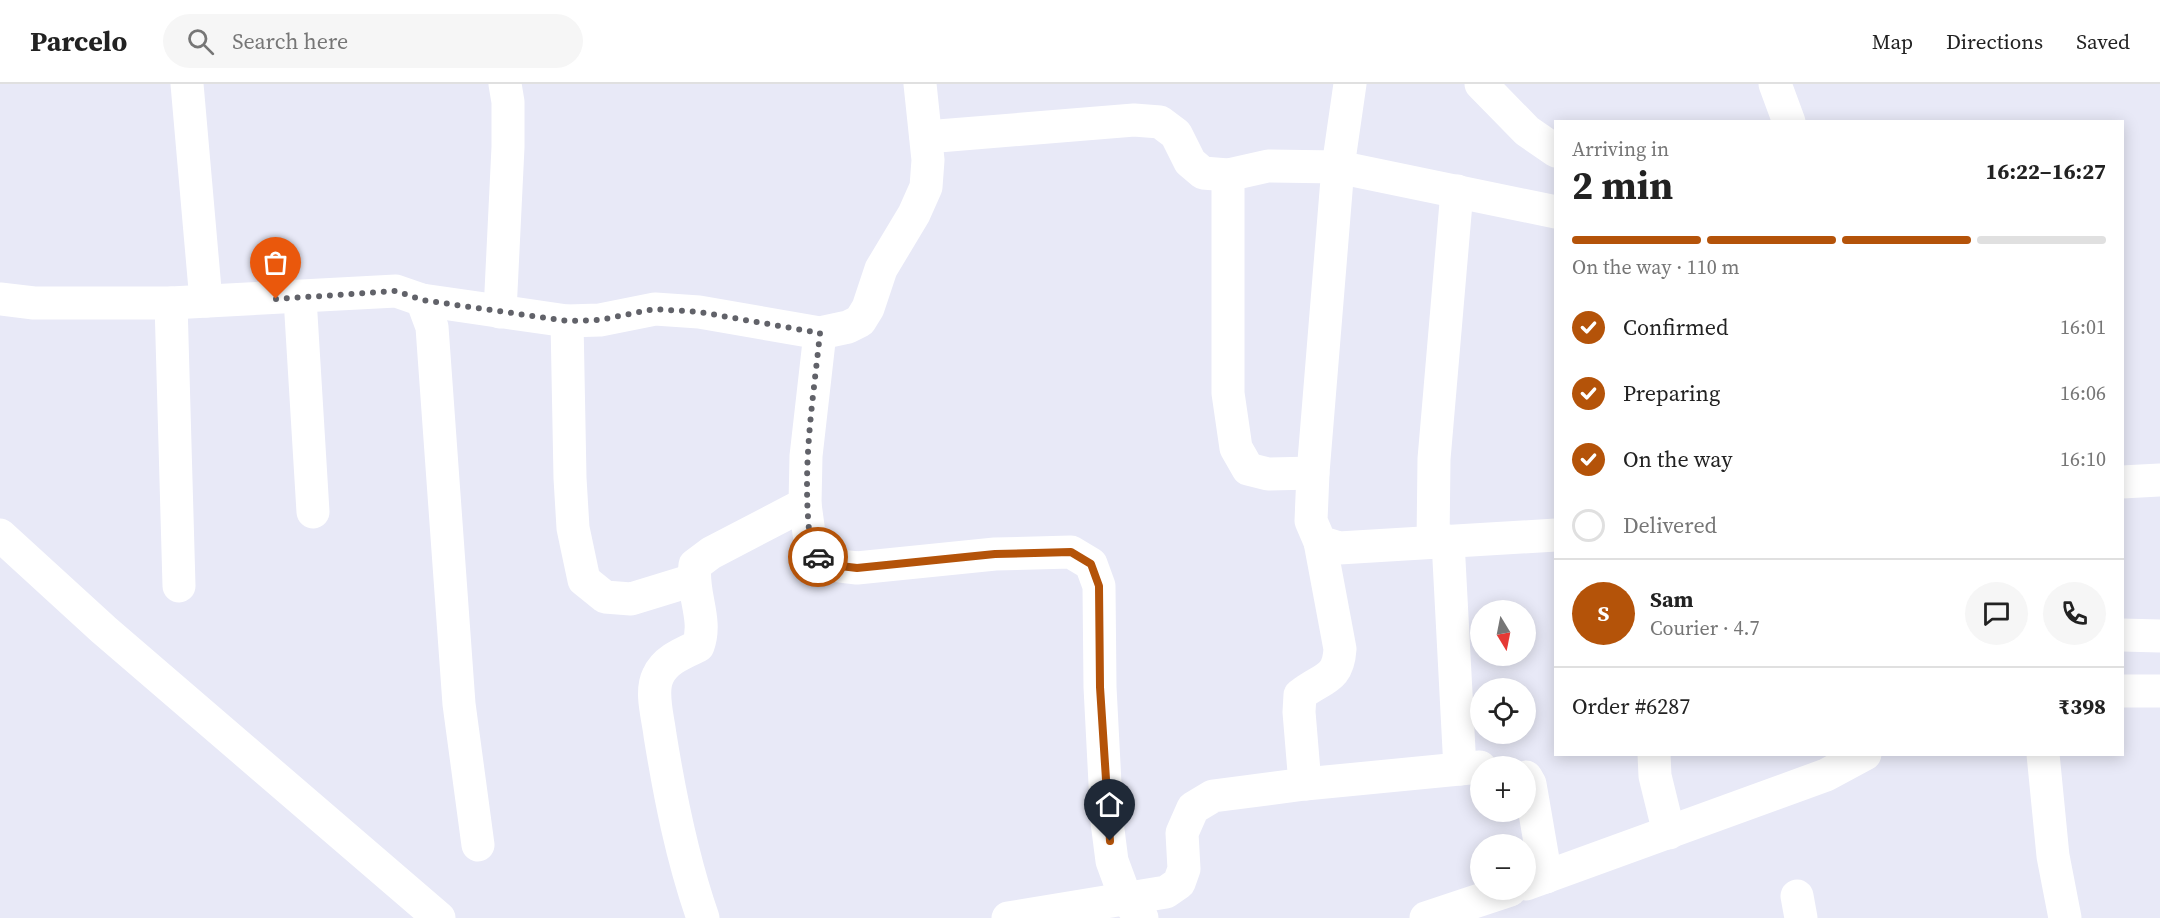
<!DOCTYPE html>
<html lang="en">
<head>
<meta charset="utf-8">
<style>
	:root { --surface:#fff; --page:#f6f6f6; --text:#222; --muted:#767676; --line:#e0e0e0; --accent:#b45309 }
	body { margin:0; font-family:"Source Serif 4",serif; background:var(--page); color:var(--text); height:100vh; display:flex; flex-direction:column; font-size:22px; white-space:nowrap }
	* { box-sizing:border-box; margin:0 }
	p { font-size:20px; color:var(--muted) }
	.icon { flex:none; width:33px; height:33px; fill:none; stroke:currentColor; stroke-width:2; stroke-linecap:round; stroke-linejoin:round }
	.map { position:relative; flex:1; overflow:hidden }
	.sheet { position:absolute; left:1554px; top:36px; width:570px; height:636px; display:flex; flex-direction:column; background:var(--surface); border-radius:0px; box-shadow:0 3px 15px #0003 }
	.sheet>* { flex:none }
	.needle { width:39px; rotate:170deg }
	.controls { position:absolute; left:1470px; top:516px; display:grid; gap:12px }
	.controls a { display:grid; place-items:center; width:66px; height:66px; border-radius:50%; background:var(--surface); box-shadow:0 3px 15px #0003; font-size:30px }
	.pin { position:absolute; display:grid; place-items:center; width:51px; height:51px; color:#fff; margin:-62px -26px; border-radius:50% 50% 50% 0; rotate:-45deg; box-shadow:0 0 6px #0007 }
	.pin .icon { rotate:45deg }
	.courier { position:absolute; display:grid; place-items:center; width:60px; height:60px; margin:-30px; border:4px solid #b45309; border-radius:50%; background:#fff; color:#222; box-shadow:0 2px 8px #0007 }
	.overview em { font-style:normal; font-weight:700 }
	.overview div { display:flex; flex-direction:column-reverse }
	.overview { display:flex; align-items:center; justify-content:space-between; height:102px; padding:0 18px }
	h1 { font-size:39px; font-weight:700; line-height:45px }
	.bar { display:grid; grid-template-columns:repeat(4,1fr); gap:9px 6px; align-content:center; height:72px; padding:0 18px }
	.bar i { height:8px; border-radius:4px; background:var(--line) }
	.bar .current { background:var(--accent) }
	.bar p { grid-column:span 4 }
	.line { display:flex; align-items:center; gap:15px; padding:0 18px; border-top:2px solid var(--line) }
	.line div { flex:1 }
	.round { display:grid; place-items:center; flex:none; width:63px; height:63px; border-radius:32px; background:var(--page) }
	ol { padding:0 18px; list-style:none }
	li { display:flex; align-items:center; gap:18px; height:66px }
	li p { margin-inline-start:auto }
	li .icon { padding:6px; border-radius:50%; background:var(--accent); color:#fff; stroke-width:4 }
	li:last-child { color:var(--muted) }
	li i { width:33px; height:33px; border:3px solid var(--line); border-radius:50% }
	header { display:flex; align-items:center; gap:36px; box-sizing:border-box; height:84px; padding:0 30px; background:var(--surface); border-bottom:2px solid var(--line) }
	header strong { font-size:28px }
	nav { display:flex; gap:33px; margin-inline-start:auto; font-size:21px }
	.search { width:420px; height:54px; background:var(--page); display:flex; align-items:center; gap:15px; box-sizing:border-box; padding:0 21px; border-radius:33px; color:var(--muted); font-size:22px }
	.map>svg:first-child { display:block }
</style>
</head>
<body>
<header>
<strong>Parcelo</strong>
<div class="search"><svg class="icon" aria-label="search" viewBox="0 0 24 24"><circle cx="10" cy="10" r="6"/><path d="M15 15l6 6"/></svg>Search here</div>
<nav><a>Map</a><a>Directions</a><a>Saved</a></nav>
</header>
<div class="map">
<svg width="2160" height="834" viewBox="0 0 2160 834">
	<rect width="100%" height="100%" fill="#e8e9f7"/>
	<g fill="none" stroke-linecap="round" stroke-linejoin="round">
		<g stroke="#fff" stroke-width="33">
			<polyline points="187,0 206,217"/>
			<polyline points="1350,0 1338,83 1313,389 1311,437 1320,458 1339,464 1556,451"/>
			<polyline points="1481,0 1527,47 1556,67"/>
			<polyline points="1775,0 1789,38"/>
			<polyline points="926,53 1134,36 1160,38 1176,50 1190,78 1203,89 1228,91 1268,82 1338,83 1556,128"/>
			<polyline points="1228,91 1228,309 1236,364 1248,385 1268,390 1313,389"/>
			<polyline points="300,214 313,428"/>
			<polyline points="0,215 34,219 171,219 396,207 422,216 432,243 459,620 478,761"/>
			<polyline points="422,216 567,237 600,236 655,225 699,228 820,249 848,243 860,237 868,224 881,185 914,130 926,103 928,76 920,0"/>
			<polyline points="171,219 179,502"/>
			<polyline points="500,228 508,63 508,18 505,0"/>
			<polyline points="567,237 570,394 573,444 584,496 605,513 631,515 693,496"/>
			<polyline points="820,249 806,372 805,420 811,464 824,480 857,484 995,470 1071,468 1091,480 1099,502 1100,603 1107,738 1112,777 1126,815 1142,834"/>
			<polyline points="2122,398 2160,396"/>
			<polyline points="0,451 104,546 439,834"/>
			<polyline points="1448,457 1460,685"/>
			<polyline points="1433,458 1434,375 1457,107"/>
			<polyline points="2122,551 2160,552"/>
			<polyline points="2122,607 2160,607"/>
			<polyline points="1654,670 1655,692 1669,749"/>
			<polyline points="2043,670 2053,772 2065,834"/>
			<polyline points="1526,693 1530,700 1546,793"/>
			<path d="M1305,700L1299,628L1300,611C1322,593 1338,597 1340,565L1320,458"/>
			<polyline points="1526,800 1826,691 1865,670"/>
			<polyline points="1797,812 1801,834"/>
			<path d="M703,834C682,774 670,713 660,651C658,633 650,608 658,592C665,576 683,569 698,562C708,535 691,510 695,481L711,469L805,420"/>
			<polyline points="1008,834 1166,808 1179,799 1184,785 1182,749 1193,724 1213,712 1305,700 1480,683"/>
			<polyline points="1426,834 1510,806"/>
		</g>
	</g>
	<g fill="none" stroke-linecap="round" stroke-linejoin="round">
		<path stroke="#616269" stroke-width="6" stroke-dasharray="0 10.8" d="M276,215L396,207L422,216L567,237L600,236L654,225L699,228L820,249C812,326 801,387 811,464L818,473"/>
		<polyline stroke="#b45309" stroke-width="8" points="818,473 824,480 857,484 995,470 1071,468 1091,480 1099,502 1100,603 1110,757"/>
	</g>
</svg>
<div class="controls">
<a><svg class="needle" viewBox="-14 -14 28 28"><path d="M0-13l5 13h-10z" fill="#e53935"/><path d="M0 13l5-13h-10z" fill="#767676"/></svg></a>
<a><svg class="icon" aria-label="locate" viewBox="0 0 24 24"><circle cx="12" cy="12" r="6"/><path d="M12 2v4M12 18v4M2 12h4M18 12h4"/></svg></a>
<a>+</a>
<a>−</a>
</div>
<div class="pin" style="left:276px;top:215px;background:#ea580c"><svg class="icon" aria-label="bag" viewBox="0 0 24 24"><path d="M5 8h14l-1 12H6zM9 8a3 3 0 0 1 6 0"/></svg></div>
<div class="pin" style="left:1110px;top:757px;background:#1f2937"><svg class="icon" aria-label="home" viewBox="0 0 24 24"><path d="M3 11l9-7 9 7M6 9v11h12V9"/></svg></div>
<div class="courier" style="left:818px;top:473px"><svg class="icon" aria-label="car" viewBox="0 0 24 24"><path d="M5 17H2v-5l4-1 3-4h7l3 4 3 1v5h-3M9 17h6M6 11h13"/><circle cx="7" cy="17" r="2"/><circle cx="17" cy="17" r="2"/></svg></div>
<section class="sheet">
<div class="overview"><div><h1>2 min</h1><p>Arriving in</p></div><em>16:22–16:27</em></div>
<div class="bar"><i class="current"></i><i class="current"></i><i class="current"></i><i></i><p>On the way · 110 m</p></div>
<ol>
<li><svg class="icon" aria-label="check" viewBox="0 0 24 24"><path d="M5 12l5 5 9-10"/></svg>Confirmed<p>16:01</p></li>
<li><svg class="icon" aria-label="check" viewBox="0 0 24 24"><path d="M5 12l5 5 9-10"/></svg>Preparing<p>16:06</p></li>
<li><svg class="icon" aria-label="check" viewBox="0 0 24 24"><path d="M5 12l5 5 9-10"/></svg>On the way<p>16:10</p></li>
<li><i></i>Delivered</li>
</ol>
<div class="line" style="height:108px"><b class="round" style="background:var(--accent);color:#fff">S</b><div><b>Sam</b><p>Courier · 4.7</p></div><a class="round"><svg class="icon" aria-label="chat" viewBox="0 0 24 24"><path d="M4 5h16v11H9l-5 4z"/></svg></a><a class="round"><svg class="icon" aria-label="phone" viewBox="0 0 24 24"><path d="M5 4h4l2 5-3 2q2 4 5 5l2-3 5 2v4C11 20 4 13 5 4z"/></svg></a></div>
<div class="line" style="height:78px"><div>Order #6287</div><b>₹398</b></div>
</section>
</div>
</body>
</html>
